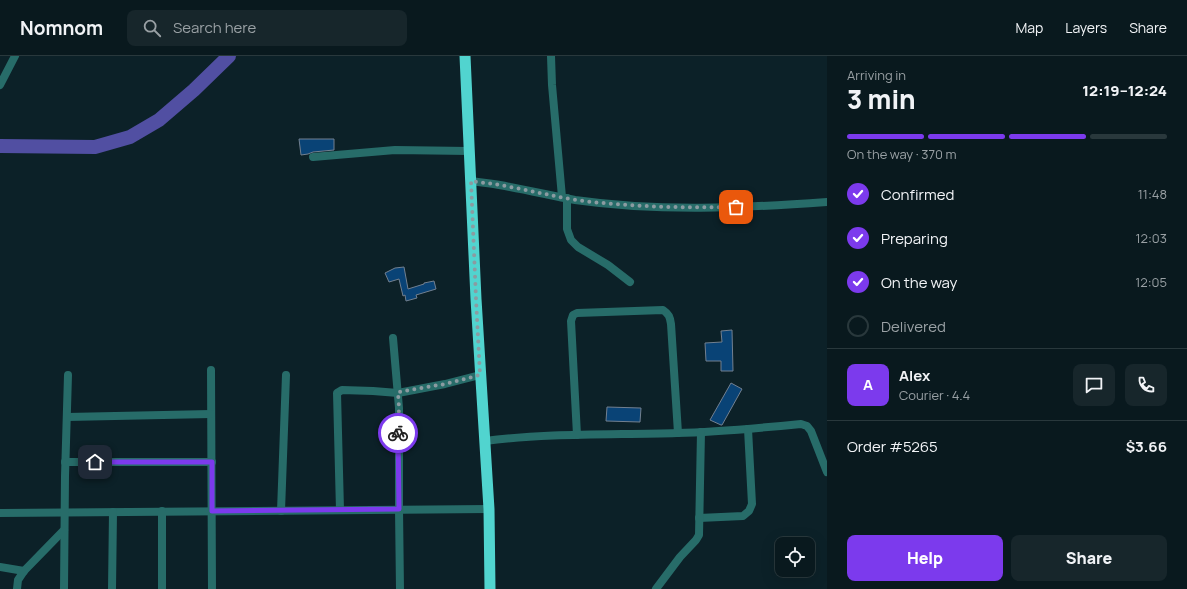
<!DOCTYPE html>
<html lang="en">
<head>
<meta charset="utf-8">
<style>
	:root { --surface:#09191e; --page:#17262b; --text:#f1f3f6; --muted:#99a0a4; --line:#29383c; --accent:#7c3aed }
	body { margin:0; font-family:Manrope,sans-serif; background:var(--page); color:var(--text); height:100vh; display:flex; flex-direction:column; font-size:15px; white-space:nowrap }
	* { box-sizing:border-box; margin:0 }
	p { font-size:13px; color:var(--muted) }
	.icon { flex:none; width:22px; height:22px; fill:none; stroke:currentColor; stroke-width:2; stroke-linecap:round; stroke-linejoin:round }
	.map { position:relative; flex:1; overflow:hidden }
	.side { display:flex; flex-direction:column; background:var(--surface); width:360px }
	.side>* { flex:none }
	.fabs { position:absolute; left:775px; top:481px; display:grid; gap:8px }
	.fabs a { display:grid; place-items:center; width:40px; height:40px; border-radius:8px; background:var(--surface); box-shadow:0 4px 16px #0002,0 0 0 1px var(--line); font-size:20px }
	.pin { position:absolute; display:grid; place-items:center; width:34px; height:34px; color:#fff; margin:-17px; border-radius:8px; box-shadow:0 2px 6px #0006 }
	.courier { position:absolute; display:grid; place-items:center; width:40px; height:40px; margin:-20px; border:3px solid #7c3aed; border-radius:50%; background:#fff; color:#222; box-shadow:0 1px 5px #0007 }
	.summary em { font-style:normal; font-weight:800 }
	.summary div { display:flex; flex-direction:column-reverse }
	.summary { display:flex; align-items:center; justify-content:space-between; height:68px; padding:0 20px }
	h1 { font-size:26px; font-weight:800; line-height:30px }
	.bar { display:grid; grid-template-columns:repeat(4,1fr); gap:6px 4px; align-content:center; height:48px; padding:0 20px }
	.bar i { height:5px; border-radius:3px; background:var(--line) }
	.bar .active { background:var(--accent) }
	.bar p { grid-column:span 4 }
	.line { display:flex; align-items:center; gap:10px; padding:0 20px; border-top:1px solid var(--line) }
	.line div { flex:1 }
	.round { display:grid; place-items:center; flex:none; width:42px; height:42px; border-radius:8px; background:var(--page) }
	ol { padding:0 20px; list-style:none }
	li { display:flex; align-items:center; gap:12px; height:44px }
	li p { margin-inline-start:auto }
	li .icon { padding:4px; border-radius:50%; background:var(--accent); color:#fff; stroke-width:4 }
	li:last-child { color:var(--muted) }
	li i { width:22px; height:22px; border:2px solid var(--line); border-radius:50% }
	.action { display:flex; gap:8px; margin-top:auto; padding:8px 20px }
	.action a { flex:1; height:46px; border-radius:8px; background:var(--accent); color:#fff; font-size:16px; font-weight:800; line-height:46px; text-align:center }
	.action a+a { background:var(--page); color:var(--text) }
	header { display:flex; align-items:center; gap:24px; box-sizing:border-box; height:56px; padding:0 20px; background:var(--surface); border-bottom:1px solid var(--line) }
	header strong { font-size:19px }
	nav { display:flex; gap:22px; margin-inline-start:auto; font-size:14px }
	.search { width:280px; height:36px; background:var(--page); display:flex; align-items:center; gap:10px; box-sizing:border-box; padding:0 14px; border-radius:8px; color:var(--muted); font-size:15px }
	main { display:flex; flex:1; min-height:0 }
	.map>svg:first-child { display:block }
</style>
</head>
<body>
<header>
<strong>Nomnom</strong>
<div class="search"><svg class="icon" aria-label="search" viewBox="0 0 24 24"><circle cx="10" cy="10" r="6"/><path d="M15 15l6 6"/></svg>Search here</div>
<nav><a>Map</a><a>Layers</a><a>Share</a></nav>
</header>
<main>
<div class="map">
<svg width="827" height="533" viewBox="0 0 827 533">
	<rect width="100%" height="100%" fill="#0c2128"/>
	<g fill="none" stroke-linecap="round" stroke-linejoin="round">
		<polyline stroke="#514fa2" stroke-width="14" points="0,90 95,91 130,81 159,64 194,34 229,0"/>
	</g>
	<g fill="#094376" stroke="#728090">
		<polygon points="299,83 334,83 334,94 313,96 308,98 301,99"/>
		<polygon points="404,211 408,233 424,228 424,227 434,225 436,233 416,239 417,242 406,245 405,239 403,240 399,223 389,226 385,217 395,212"/>
		<polygon points="732,274 733,315 721,315 721,305 706,305 705,287 722,286 721,275"/>
		<polygon points="731,327 742,333 722,369 721,369 710,364"/>
		<polygon points="607,351 641,352 640,366 606,365"/>
	</g>
	<g fill="none" stroke-linecap="round" stroke-linejoin="round">
		<g stroke="#276c69" stroke-width="8">
			<polyline points="551,0 552,29 562,141"/>
			<polyline points="0,29 15,0"/>
			<polyline points="313,101 395,94 469,95"/>
			<path d="M471,125C484,127 497,128 510,131C532,135 553,140 575,144C659,156 743,152 827,146"/>
			<polyline points="567,142 567,173 571,184 578,191 608,209 630,226"/>
			<polyline points="393,282 399,352 399,453 400,533"/>
			<polyline points="211,314 212,533"/>
			<polyline points="67,361 211,358"/>
			<path d="M577,379L571,265L573,259L577,257L663,254C669,258 670,261 671,268L678,377"/>
			<path d="M485,385C548,377 613,379 677,377C718,376 760,372 801,368L807,370L811,375L827,416"/>
			<polyline points="65,406 212,406"/>
			<polyline points="340,454 337,337 342,334 373,335 398,337 445,328 480,319"/>
			<polyline points="281,455 286,319"/>
			<polyline points="0,457 489,453"/>
			<polyline points="699,462 743,460 749,455 752,448 748,373"/>
			<polyline points="0,511 24,515"/>
			<polyline points="17,533 18,524 24,515 64,474"/>
			<polyline points="64,533 65,420 68,319"/>
			<polyline points="112,533 113,456"/>
			<polyline points="162,533 162,455"/>
			<polyline points="656,533 680,501 696,484 699,479 701,376"/>
		</g>
		<polyline stroke="#51d4cf" stroke-width="11" points="465,0 476,243 489,453 490,533"/>
	</g>
	<g fill="none" stroke-linecap="round" stroke-linejoin="round">
		<path stroke="#8b9ba1" stroke-width="4" stroke-dasharray="0 7.2" d="M398,377L399,352L398,336L445,328L480,319L476,243L471,125C484,127 497,128 510,131C532,135 553,140 576,144C629,151 683,152 736,151"/>
		<polyline stroke="#7c3aed" stroke-width="5" points="95,406 212,406 212,455 399,453 398,377"/>
	</g>
</svg>
<div class="fabs">
<a><svg class="icon" aria-label="locate" viewBox="0 0 24 24"><circle cx="12" cy="12" r="6"/><path d="M12 2v4M12 18v4M2 12h4M18 12h4"/></svg></a>
</div>
<div class="pin" style="left:736px;top:151px;background:#ea580c"><svg class="icon" aria-label="bag" viewBox="0 0 24 24"><path d="M5 8h14l-1 12H6zM9 8a3 3 0 0 1 6 0"/></svg></div>
<div class="pin" style="left:95px;top:406px;background:#1f2937"><svg class="icon" aria-label="home" viewBox="0 0 24 24"><path d="M3 11l9-7 9 7M6 9v11h12V9"/></svg></div>
<div class="courier" style="left:398px;top:377px"><svg class="icon" aria-label="bike" viewBox="0 0 24 24"><circle cx="6" cy="16" r="4"/><circle cx="18" cy="16" r="4"/><path d="M6 16l4-8h5l3 8M10 8l3 8H6M13 5h3"/></svg></div>
</div>
<section class="side">
<div class="summary"><div><h1>3 min</h1><p>Arriving in</p></div><em>12:19–12:24</em></div>
<div class="bar"><i class="active"></i><i class="active"></i><i class="active"></i><i></i><p>On the way · 370 m</p></div>
<ol>
<li><svg class="icon" aria-label="check" viewBox="0 0 24 24"><path d="M5 12l5 5 9-10"/></svg>Confirmed<p>11:48</p></li>
<li><svg class="icon" aria-label="check" viewBox="0 0 24 24"><path d="M5 12l5 5 9-10"/></svg>Preparing<p>12:03</p></li>
<li><svg class="icon" aria-label="check" viewBox="0 0 24 24"><path d="M5 12l5 5 9-10"/></svg>On the way<p>12:05</p></li>
<li><i></i>Delivered</li>
</ol>
<div class="line" style="height:72px"><b class="round" style="background:var(--accent);color:#fff">A</b><div><b>Alex</b><p>Courier · 4.4</p></div><a class="round"><svg class="icon" aria-label="chat" viewBox="0 0 24 24"><path d="M4 5h16v11H9l-5 4z"/></svg></a><a class="round"><svg class="icon" aria-label="phone" viewBox="0 0 24 24"><path d="M5 4h4l2 5-3 2q2 4 5 5l2-3 5 2v4C11 20 4 13 5 4z"/></svg></a></div>
<div class="line" style="height:52px"><div>Order #5265</div><b>$3.66</b></div>
<div class="action"><a>Help</a><a>Share</a></div>
</section>
</main>
</body>
</html>
